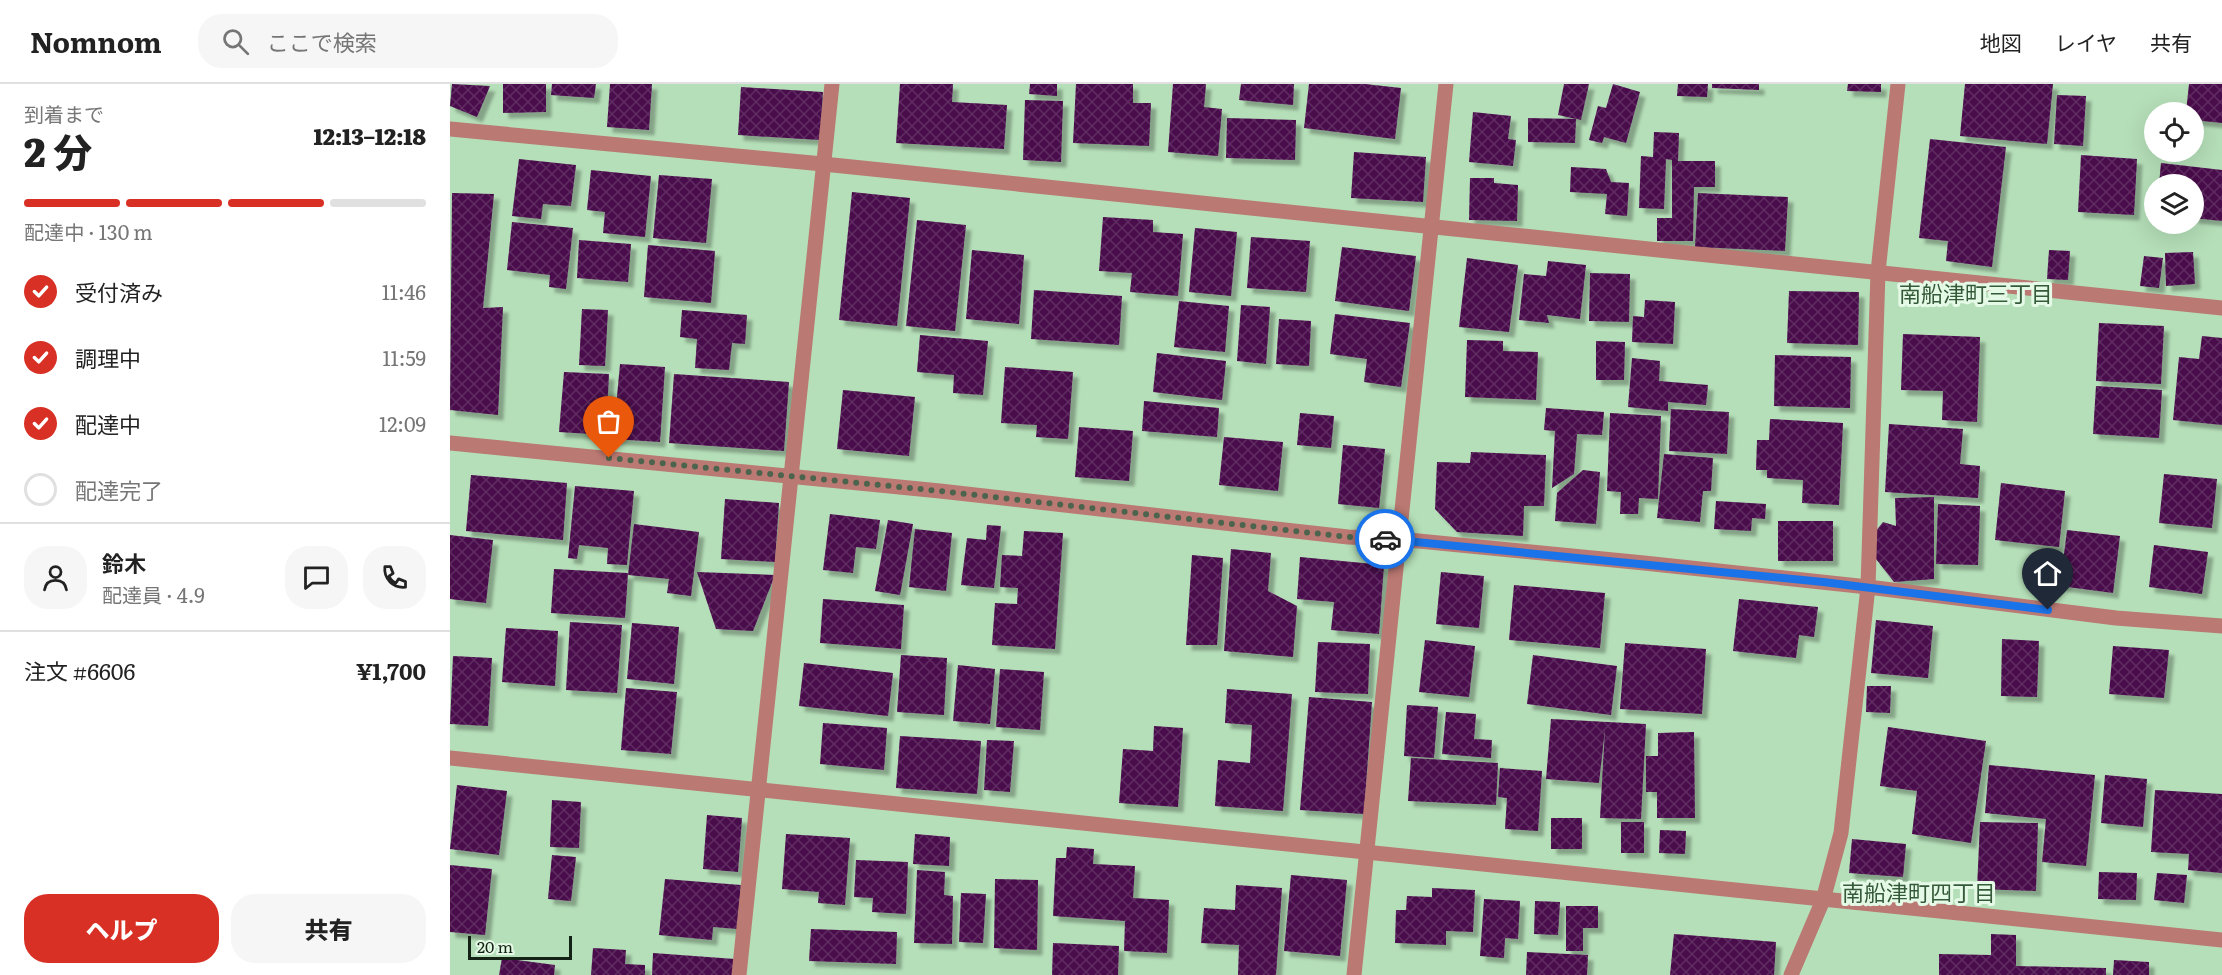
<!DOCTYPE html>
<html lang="ja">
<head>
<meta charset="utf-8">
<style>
	:root { --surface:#fff; --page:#f6f6f6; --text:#222; --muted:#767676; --line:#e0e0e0; --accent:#d93025 }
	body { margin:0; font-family:Literata,"Noto Sans JP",serif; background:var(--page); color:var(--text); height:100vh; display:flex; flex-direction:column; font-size:22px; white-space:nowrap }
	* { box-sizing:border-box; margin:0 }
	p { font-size:20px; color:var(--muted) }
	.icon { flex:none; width:33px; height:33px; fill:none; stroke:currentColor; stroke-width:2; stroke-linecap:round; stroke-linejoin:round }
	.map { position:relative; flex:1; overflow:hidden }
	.drawer { display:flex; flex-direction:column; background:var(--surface); width:450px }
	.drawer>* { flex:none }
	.fabs { position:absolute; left:1694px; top:18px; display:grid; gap:12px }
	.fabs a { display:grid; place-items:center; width:60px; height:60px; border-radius:50%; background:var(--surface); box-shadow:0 6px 24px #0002; font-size:30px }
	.scale { position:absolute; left:18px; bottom:15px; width:104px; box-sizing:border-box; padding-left:6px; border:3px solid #132214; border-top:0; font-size:16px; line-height:21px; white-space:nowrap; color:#132214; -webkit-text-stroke:4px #e5fae6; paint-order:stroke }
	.pin { position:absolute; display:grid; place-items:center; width:51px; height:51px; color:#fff; margin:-62px -26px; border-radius:50% 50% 50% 0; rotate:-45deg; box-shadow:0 0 6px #0007 }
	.pin .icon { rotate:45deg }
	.courier { position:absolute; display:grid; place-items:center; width:60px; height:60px; margin:-30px; border:4px solid #1a73e8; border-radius:50%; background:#fff; color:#222; box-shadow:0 2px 8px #0007 }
	.overview em { font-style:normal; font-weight:800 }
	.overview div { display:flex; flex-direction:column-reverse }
	.overview { display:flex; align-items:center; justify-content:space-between; height:102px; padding:0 24px }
	h1 { font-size:39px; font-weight:800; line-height:45px }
	.bar { display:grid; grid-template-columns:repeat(4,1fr); gap:9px 6px; align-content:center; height:72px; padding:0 24px }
	.bar i { height:8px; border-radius:4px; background:var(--line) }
	.bar .current { background:var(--accent) }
	.bar p { grid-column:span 4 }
	.line { display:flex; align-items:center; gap:15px; padding:0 24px; border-top:2px solid var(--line) }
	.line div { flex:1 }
	.round { display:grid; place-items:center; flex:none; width:63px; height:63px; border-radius:24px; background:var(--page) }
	ol { padding:0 24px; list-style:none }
	li { display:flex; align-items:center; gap:18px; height:66px }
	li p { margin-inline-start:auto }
	li .icon { padding:6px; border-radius:50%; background:var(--accent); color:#fff; stroke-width:4 }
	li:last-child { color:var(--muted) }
	li i { width:33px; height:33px; border:3px solid var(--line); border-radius:50% }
	.primary-button { display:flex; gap:12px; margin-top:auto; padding:12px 24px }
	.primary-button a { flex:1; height:69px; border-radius:24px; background:var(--accent); color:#fff; font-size:24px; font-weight:800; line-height:69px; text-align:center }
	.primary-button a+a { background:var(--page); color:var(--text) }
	header { display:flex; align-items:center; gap:36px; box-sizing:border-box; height:84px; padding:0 30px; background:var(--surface); border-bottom:2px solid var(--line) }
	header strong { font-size:28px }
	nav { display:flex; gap:33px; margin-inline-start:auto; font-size:21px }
	.search { width:420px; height:54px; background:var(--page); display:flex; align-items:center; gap:15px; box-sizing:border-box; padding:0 21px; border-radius:24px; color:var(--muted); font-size:22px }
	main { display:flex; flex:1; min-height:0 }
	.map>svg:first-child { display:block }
</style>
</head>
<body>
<header>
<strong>Nomnom</strong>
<div class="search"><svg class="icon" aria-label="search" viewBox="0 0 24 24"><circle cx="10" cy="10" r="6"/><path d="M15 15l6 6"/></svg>ここで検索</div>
<nav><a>地図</a><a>レイヤ</a><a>共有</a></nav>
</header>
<main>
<section class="drawer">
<div class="overview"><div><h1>2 分</h1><p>到着まで</p></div><em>12:13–12:18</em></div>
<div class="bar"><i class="current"></i><i class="current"></i><i class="current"></i><i></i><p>配達中 · 130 m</p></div>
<ol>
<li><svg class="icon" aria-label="check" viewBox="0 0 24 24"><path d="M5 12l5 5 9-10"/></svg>受付済み<p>11:46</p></li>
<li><svg class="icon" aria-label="check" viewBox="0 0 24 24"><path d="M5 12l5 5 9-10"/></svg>調理中<p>11:59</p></li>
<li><svg class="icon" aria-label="check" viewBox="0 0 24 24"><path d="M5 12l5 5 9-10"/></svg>配達中<p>12:09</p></li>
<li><i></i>配達完了</li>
</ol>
<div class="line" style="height:108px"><a class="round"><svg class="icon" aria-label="person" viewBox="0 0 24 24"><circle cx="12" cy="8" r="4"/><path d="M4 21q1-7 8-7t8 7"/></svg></a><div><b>鈴木</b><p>配達員 · 4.9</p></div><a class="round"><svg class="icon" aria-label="chat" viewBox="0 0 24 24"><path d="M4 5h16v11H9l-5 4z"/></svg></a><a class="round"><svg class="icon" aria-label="phone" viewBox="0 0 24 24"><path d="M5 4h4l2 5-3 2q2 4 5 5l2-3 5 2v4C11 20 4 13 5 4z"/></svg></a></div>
<div class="line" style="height:78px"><div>注文 #6606</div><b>¥1,700</b></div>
<div class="primary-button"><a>ヘルプ</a><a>共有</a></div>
</section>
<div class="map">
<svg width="1772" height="891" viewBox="0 0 1772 891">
	<defs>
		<pattern id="building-cross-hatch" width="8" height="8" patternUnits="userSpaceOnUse" patternTransform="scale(1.5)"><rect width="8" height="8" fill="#4a094c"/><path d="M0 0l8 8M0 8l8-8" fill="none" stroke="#602d62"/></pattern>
		<filter id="shadow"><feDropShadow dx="5.5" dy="5.5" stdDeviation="1.5" flood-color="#0004"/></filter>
	</defs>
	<rect width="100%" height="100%" fill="#b5dfb8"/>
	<g fill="url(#building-cross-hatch)" filter="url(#shadow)">
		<polygon points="2,0 40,2 27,33 0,22"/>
		<polygon points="53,0 96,0 96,28 53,29"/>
		<polygon points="102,0 146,0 144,14 101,11"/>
		<polygon points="160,0 202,0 199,46 157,43"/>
		<polygon points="450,0 503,0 502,18 557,21 554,65 446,59"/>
		<polygon points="580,0 607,0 607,12 579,10"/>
		<polygon points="626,0 683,0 683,19 701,19 699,62 623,59"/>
		<polygon points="723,0 756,0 754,23 772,25 768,72 718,68"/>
		<polygon points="791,0 844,0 843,21 789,16"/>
		<polygon points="859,0 915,0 951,4 945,55 854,44"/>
		<polygon points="1114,0 1139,0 1131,36 1108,31"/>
		<polygon points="1163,0 1190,8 1176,59 1154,53 1152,59 1139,56 1148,22 1156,24"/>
		<polygon points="1228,0 1258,0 1257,13 1227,12"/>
		<polygon points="1262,0 1309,0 1309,6 1262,4"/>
		<polygon points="1398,0 1431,0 1431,8 1397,7"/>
		<polygon points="1515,0 1603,0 1597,60 1510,52"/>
		<polygon points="1739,0 1772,0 1772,39 1743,36 1743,28 1736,28"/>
		<polygon points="291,3 373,8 370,56 288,51"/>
		<polygon points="1607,11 1636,12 1633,62 1604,60"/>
		<polygon points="575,16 613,17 611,78 573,76"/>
		<polygon points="1023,28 1061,32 1058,55 1066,56 1063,82 1019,78"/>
		<polygon points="777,34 846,36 845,76 776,74"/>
		<polygon points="1078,34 1126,35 1125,59 1078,58"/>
		<polygon points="1204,48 1229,49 1228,77 1265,77 1265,103 1244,103 1243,157 1207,157 1207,134 1222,134 1222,76 1216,75 1214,125 1189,124 1191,72 1203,73"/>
		<polygon points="1480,55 1556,63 1542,183 1496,177 1498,157 1469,154"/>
		<polygon points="904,68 976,73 973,118 901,114"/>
		<polygon points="1631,71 1687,75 1684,131 1628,128"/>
		<polygon points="69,75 126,81 121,122 93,120 91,135 62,132"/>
		<polygon points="1711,79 1772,86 1772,137 1743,134 1743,100 1709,100"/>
		<polygon points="1121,83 1156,85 1161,98 1179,99 1177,132 1155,130 1157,110 1120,108"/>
		<polygon points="141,86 201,92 195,153 153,149 155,128 137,126"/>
		<polygon points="209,91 262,95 256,159 203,154"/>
		<polygon points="1020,94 1044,94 1044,99 1068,101 1067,137 1019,136"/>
		<polygon points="402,108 460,114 447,242 389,236"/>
		<polygon points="2,109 44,110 33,224 53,223 48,331 0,326"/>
		<polygon points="1248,109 1338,113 1335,167 1245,163"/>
		<polygon points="653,133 703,136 703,148 733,150 728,212 680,208 682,189 649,187"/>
		<polygon points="467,136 516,141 505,247 456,242"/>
		<polygon points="62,138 123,144 116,205 99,203 100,191 57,186"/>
		<polygon points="745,144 787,148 781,212 739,208"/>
		<polygon points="801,153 860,157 856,208 797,204"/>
		<polygon points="129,156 181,160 178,198 127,194"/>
		<polygon points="198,161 265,167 261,219 194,213"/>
		<polygon points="892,163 966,172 959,227 885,217"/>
		<polygon points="522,166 574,171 569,240 516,235"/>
		<polygon points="1599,166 1620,167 1618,196 1597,195"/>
		<polygon points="1743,168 1745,200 1716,202 1715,169"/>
		<polygon points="1694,172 1713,174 1709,204 1690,202"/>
		<polygon points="1017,174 1068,181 1059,248 1009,243"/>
		<polygon points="1098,177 1136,181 1130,235 1097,231 1099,239 1069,236 1074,190 1096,192"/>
		<polygon points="1140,189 1180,190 1179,238 1139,237"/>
		<polygon points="584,206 672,212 669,261 581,255"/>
		<polygon points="1339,207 1409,208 1408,261 1337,259"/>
		<polygon points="1195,216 1225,218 1223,260 1182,258 1183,232 1194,233"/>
		<polygon points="729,217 779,222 775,268 724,263"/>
		<polygon points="791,221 820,223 816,280 787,277"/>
		<polygon points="132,225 158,226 155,282 129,281"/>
		<polygon points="232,226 297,231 295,260 282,259 279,286 245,284 247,255 230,253"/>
		<polygon points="885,230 960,239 951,303 914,298 917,275 880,270"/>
		<polygon points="829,235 861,237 859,282 826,280"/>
		<polygon points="1649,239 1714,242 1711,300 1646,297"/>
		<polygon points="1453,250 1530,253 1527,338 1492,336 1493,307 1451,306"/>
		<polygon points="470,251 538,257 533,311 503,309 504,291 467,288"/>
		<polygon points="1752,252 1772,254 1772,341 1723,336 1729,273 1749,275"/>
		<polygon points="1017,256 1053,257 1053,267 1088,268 1086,316 1015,313"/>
		<polygon points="1146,257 1175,258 1174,296 1146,296"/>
		<polygon points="707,269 776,277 772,316 703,308"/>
		<polygon points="1325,271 1401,273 1400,324 1324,322"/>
		<polygon points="1182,274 1210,277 1209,297 1258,301 1256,321 1218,318 1218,327 1178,323"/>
		<polygon points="170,280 215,283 210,358 163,355"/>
		<polygon points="555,283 623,288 618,355 586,353 587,341 551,339"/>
		<polygon points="114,288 159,290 156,351 109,348"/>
		<polygon points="224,290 339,298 334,367 219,359"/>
		<polygon points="1646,302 1712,306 1709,354 1643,350"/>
		<polygon points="393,306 465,313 459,372 387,365"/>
		<polygon points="694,317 769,324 767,353 692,347"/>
		<polygon points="1096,324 1154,328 1152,351 1127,350 1124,390 1102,404 1105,347 1094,346"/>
		<polygon points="1221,325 1279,328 1277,370 1219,367"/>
		<polygon points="850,329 884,332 881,364 847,361"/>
		<polygon points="1160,329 1211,332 1208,415 1189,414 1188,430 1170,430 1171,408 1157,407"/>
		<polygon points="1320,335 1393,339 1389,421 1352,419 1353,396 1317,394 1317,386 1306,386 1307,356 1319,356"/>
		<polygon points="1439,340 1513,345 1510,380 1530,382 1528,414 1435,408"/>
		<polygon points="629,343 683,347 679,397 625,393"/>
		<polygon points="774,353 833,358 828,407 769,401"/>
		<polygon points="893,361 935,365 929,424 888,420"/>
		<polygon points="1021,368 1096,371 1094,422 1074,422 1073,452 1007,448 985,425 987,378 1020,379"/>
		<polygon points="1214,370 1263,374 1261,407 1253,407 1250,438 1207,434"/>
		<polygon points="1133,386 1150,388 1146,440 1105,437 1107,409"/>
		<polygon points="1714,390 1767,395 1762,444 1709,439"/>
		<polygon points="21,391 117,399 113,456 16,447"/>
		<polygon points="1551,399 1615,407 1609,463 1545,456"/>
		<polygon points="125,402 184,407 177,481 157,480 158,464 129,461 127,475 118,474"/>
		<polygon points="1484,413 1484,495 1444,498 1426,475 1425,448 1433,438 1446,442 1445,414"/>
		<polygon points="275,415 329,419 325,478 271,475"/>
		<polygon points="1266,417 1316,420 1315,435 1302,434 1301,447 1264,445"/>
		<polygon points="1488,420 1530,422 1528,481 1486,480"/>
		<polygon points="380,430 430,436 426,465 406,463 403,489 373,486"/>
		<polygon points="438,436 463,440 450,511 425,507"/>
		<rect x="1328" y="437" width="55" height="40"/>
		<polygon points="184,440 249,448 241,512 217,509 219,495 178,491"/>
		<polygon points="537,441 551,442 544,504 511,501 517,454 536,456"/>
		<polygon points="465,445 502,449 496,507 459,503"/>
		<polygon points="1617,446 1670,452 1663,509 1610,502"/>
		<polygon points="574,447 613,449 605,565 542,561 545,519 567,520 568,504 550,503 552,471 572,472"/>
		<polygon points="0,451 43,456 36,519 0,515"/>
		<polygon points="1704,461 1758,468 1752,510 1699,503"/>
		<polygon points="781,465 821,469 818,507 847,522 843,573 774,567"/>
		<polygon points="742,471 773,474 767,561 736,561"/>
		<polygon points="850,473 934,481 929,550 881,546 884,518 847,515"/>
		<polygon points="104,485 178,489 175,534 101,529"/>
		<polygon points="247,488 325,491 303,547 266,545"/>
		<polygon points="991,488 1034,492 1029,544 986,540"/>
		<polygon points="1064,501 1155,509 1150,564 1059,556"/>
		<polygon points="373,515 454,521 451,565 370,559"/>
		<polygon points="1289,515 1368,523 1364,553 1349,551 1346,574 1283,567"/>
		<polygon points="1426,536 1483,542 1478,594 1421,589"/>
		<polygon points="120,538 172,541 167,609 116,606"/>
		<polygon points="182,539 229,543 224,600 177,595"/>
		<polygon points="56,544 108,547 105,602 52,598"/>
		<polygon points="1552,555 1589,557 1587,613 1551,612"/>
		<polygon points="975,556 1025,562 1019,613 969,608"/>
		<polygon points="868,558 920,560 918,610 865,608"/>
		<polygon points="1175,559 1256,565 1252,630 1170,625"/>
		<polygon points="1663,562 1719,566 1714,614 1659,610"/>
		<polygon points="451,571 497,574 494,631 447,628"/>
		<polygon points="1083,571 1167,582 1161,631 1077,620"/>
		<polygon points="3,572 42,574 38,642 0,640"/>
		<polygon points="354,579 443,589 438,632 349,622"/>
		<polygon points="508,581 545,585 540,640 503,637"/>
		<polygon points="550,585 594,588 590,646 546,643"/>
		<polygon points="1417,602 1441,602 1440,629 1416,628"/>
		<polygon points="176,604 227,608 221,670 171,666"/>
		<polygon points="777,605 842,610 833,727 765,722 768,676 800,679 802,641 775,639"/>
		<polygon points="859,613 922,618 914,730 850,726"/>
		<polygon points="957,621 988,623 984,674 954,672"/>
		<polygon points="996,628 1026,630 1024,655 1042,656 1041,674 992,670"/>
		<polygon points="1101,635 1196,640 1191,735 1150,734 1155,645 1149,699 1096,695"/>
		<polygon points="373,639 437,644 434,686 370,680"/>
		<polygon points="704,642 733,644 728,723 669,719 673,665 703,667"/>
		<polygon points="1438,643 1536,657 1521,759 1462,750 1467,707 1430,702"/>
		<polygon points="1244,648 1245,734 1207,734 1207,708 1196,708 1196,672 1208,672 1208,649"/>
		<polygon points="450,652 531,657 527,710 446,704"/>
		<polygon points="537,656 564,657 560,708 534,706"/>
		<polygon points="961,674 1048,679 1046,721 958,717"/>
		<polygon points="1539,681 1645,691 1636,782 1592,778 1596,735 1535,729"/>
		<polygon points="1050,684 1092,687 1088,747 1055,745 1057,714 1048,713"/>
		<polygon points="1655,691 1697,695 1693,743 1651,739"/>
		<polygon points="7,701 57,707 49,771 0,765"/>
		<polygon points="1705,706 1772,710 1772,789 1738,786 1739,770 1701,768"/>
		<polygon points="102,716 131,718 129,764 100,763"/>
		<polygon points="257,731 292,734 288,788 253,785"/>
		<rect x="1101" y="734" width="31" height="31"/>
		<rect x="1171" y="738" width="23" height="31"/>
		<polygon points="1530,738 1588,739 1586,807 1527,805"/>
		<polygon points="1210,746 1236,747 1235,770 1209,769"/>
		<polygon points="336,750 400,754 395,821 368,819 369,808 332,805"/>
		<polygon points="465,750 500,753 499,782 463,780"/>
		<polygon points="1402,755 1456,760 1453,793 1399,789"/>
		<polygon points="617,763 644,765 643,780 685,782 683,814 719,816 717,869 674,867 675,837 603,832 606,774 616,774"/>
		<polygon points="102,771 126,773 121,817 98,815"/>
		<polygon points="406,776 458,778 456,830 422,828 423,814 404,813"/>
		<polygon points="0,781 42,785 35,851 0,848"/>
		<polygon points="467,786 495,788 494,811 503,812 502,860 464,859"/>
		<polygon points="1649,788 1687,789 1686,816 1648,815"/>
		<polygon points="1707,789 1737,791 1734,819 1704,816"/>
		<polygon points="841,791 897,796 890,872 834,867"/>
		<polygon points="215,795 291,801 287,845 263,843 262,856 209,851"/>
		<polygon points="545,795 588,796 587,866 544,864"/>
		<polygon points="786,801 832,804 826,891 788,891 789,861 751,859 754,824 785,826"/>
		<polygon points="982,804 1025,806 1023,848 996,847 996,861 945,859 946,826 956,826 957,812 982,813"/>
		<polygon points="511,809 536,810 533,859 509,858"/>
		<polygon points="1034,815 1070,817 1068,855 1055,854 1054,874 1030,872"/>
		<polygon points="1085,817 1110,818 1108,851 1084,850"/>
		<polygon points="1116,822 1148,822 1148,844 1133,844 1133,867 1116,867"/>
		<polygon points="361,845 447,848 446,880 359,877"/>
		<polygon points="1224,850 1326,858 1324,891 1220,891"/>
		<polygon points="1541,850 1566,851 1566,882 1656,884 1656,891 1489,891 1489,870 1541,871"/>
		<polygon points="603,859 669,862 668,891 602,891"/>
		<polygon points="143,864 176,866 175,880 195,881 195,891 141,891"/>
		<polygon points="1077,868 1138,871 1137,891 1076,891"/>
		<polygon points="203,869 285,875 283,891 202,891"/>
		<polygon points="52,874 105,881 104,891 49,891"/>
		<polygon points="1664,876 1699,878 1699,891 1663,891"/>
	</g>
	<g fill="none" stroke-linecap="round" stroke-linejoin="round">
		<g stroke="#ba7972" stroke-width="15">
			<polyline points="0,45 373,80 1772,224"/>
			<polyline points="0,359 490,407 898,453 948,455 1194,479 1418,503 1666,534 1772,542"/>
			<polyline points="0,674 1772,856"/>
			<polyline points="289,891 382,0"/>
			<polyline points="904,891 996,0"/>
			<polyline points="1341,891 1373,816 1391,749 1418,503 1428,188 1448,0"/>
		</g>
	</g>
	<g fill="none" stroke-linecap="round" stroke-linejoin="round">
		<polyline stroke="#4c644d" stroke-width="6" stroke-dasharray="0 10.8" points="159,374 490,407 898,453 935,455"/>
		<polyline stroke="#1a73e8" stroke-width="8" points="935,455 1373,498 1598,526"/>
	</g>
	<g text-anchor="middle" stroke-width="6" stroke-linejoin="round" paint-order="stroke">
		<g font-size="22" fill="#355a39" stroke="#e5fae6">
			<text x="1526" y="218">南船津町三丁目</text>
			<text x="1469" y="817">南船津町四丁目</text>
		</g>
	</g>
</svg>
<div class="fabs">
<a><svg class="icon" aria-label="locate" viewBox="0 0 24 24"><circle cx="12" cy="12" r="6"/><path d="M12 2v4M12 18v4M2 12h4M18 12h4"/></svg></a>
<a><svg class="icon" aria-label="layers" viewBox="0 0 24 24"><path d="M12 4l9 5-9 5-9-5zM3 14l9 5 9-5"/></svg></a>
</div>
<div class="scale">20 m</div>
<div class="pin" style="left:159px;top:374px;background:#ea580c"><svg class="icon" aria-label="bag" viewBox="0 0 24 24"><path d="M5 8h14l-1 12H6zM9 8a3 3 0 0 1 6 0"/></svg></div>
<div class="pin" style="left:1598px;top:526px;background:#1f2937"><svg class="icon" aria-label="home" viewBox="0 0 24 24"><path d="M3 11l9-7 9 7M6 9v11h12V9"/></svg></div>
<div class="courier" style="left:935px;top:455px"><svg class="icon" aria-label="car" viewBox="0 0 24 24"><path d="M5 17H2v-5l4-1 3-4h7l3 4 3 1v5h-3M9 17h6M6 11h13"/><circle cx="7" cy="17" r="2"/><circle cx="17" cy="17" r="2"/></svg></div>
</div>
</main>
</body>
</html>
